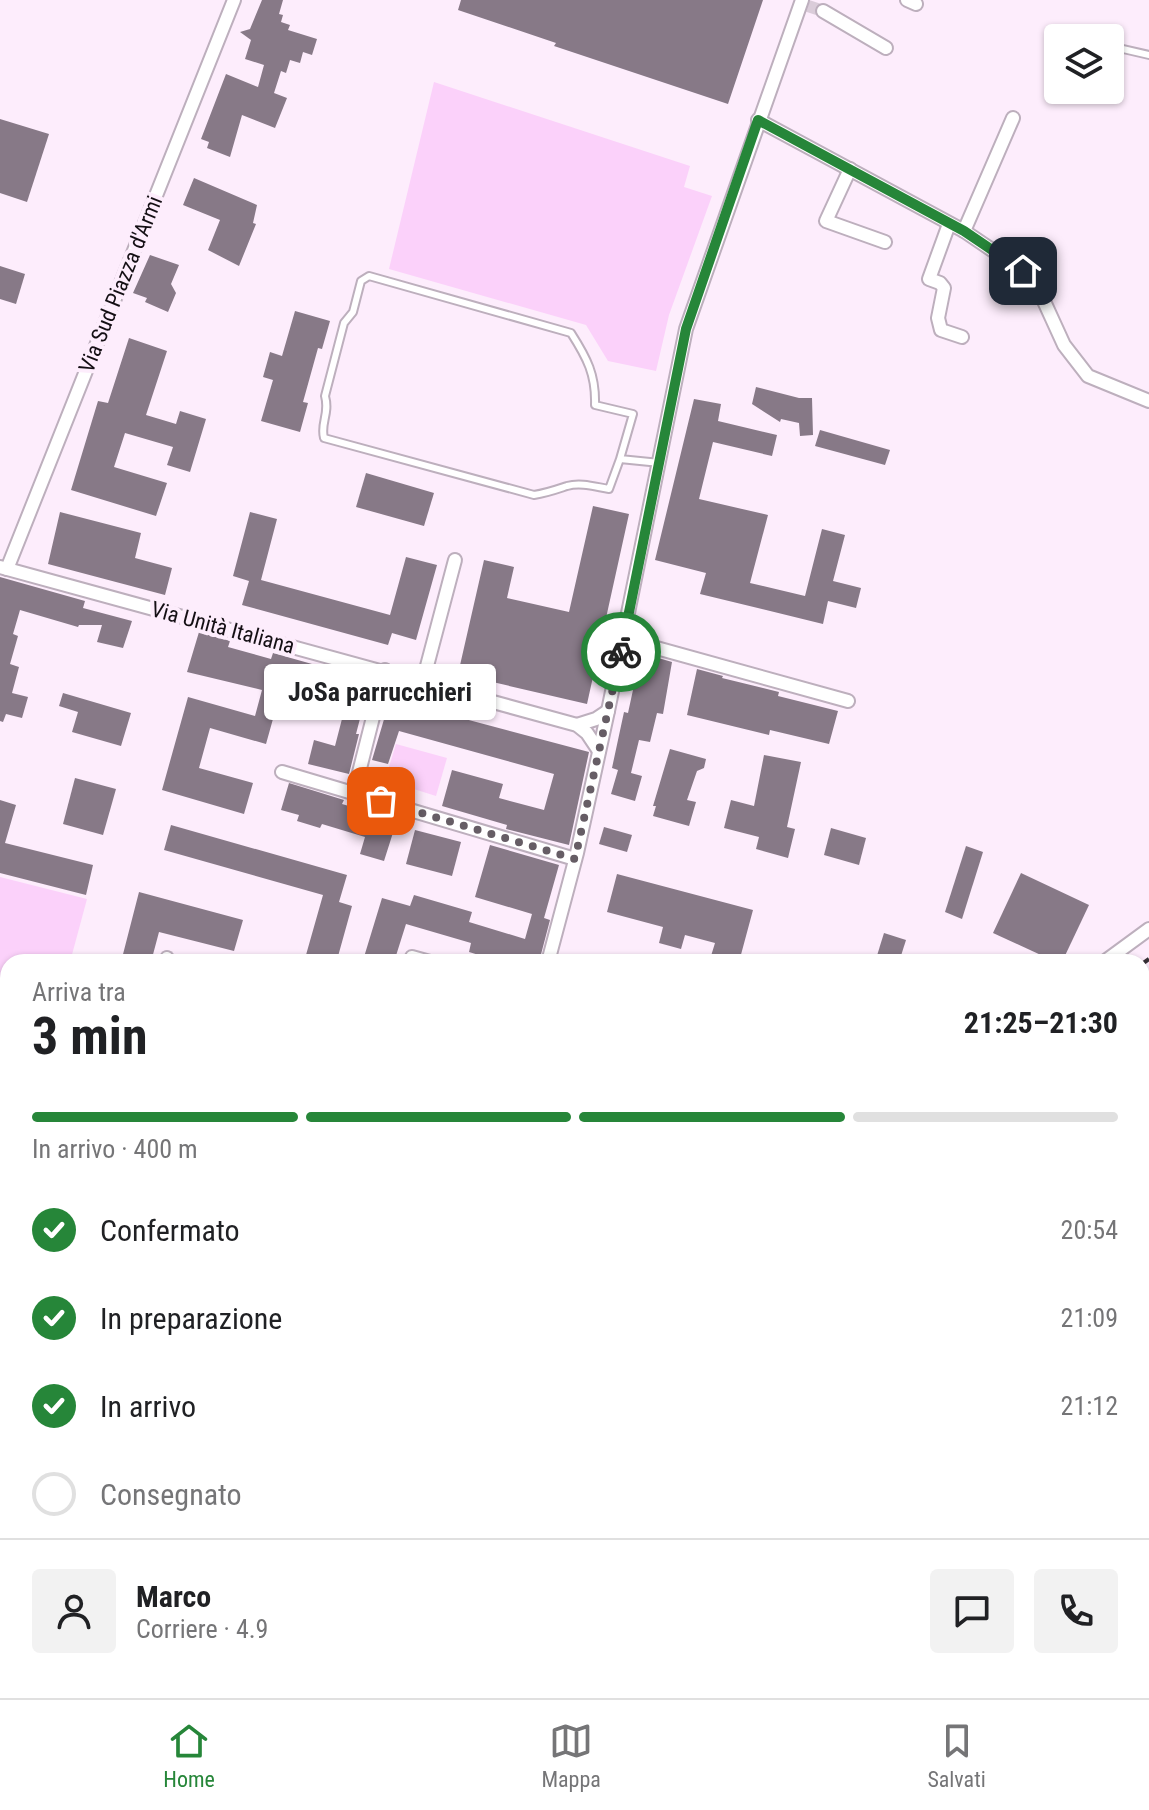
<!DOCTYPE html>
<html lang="it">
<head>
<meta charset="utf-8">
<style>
	:root { --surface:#fff; --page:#f2f2f2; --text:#202124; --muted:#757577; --line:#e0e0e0; --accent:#268639 }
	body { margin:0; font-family:"Roboto Condensed",sans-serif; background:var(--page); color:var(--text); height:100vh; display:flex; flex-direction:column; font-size:30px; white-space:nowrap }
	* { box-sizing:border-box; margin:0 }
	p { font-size:26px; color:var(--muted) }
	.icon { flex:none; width:44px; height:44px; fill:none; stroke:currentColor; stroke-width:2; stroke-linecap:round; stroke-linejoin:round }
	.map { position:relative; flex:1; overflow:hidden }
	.drawer { position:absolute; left:0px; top:954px; width:1150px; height:744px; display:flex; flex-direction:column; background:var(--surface); border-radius:24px 24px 0 0; box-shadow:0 2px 6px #0004 }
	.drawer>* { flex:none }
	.fabs { position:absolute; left:1044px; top:24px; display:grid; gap:16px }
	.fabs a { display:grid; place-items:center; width:80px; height:80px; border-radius:8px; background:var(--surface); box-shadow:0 2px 6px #0004; font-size:40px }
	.pin { position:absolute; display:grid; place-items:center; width:68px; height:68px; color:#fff; margin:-34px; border-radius:16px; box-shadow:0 4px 12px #0006 }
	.courier { position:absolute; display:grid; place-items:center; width:80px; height:80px; margin:-40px; border:6px solid #268639; border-radius:50%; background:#fff; color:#222; box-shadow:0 2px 10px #0007 }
	.bubble { position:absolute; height:56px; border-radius:8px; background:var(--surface); box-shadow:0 2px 6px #0004; font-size:26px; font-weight:700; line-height:56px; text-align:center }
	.head em { font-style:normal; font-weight:700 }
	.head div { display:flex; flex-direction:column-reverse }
	.head { display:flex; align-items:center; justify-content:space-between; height:136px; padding:0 32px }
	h1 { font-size:52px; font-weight:700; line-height:60px }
	.bar { display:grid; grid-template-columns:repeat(4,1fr); gap:12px 8px; align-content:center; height:96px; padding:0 32px }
	.bar i { height:10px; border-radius:6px; background:var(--line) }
	.bar .on { background:var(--accent) }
	.bar p { grid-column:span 4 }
	.line { display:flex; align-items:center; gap:20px; padding:0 32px; border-top:2px solid var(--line) }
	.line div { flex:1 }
	.round { display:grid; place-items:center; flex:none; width:84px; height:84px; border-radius:8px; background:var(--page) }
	ol { padding:0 32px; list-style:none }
	li { display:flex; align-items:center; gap:24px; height:88px }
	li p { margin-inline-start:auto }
	li .icon { padding:8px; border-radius:50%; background:var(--accent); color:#fff; stroke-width:4 }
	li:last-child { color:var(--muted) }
	li i { width:44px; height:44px; border:4px solid var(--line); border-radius:50% }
	.tabs { display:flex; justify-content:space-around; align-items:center; height:112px; border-top:2px solid var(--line); background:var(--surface); font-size:22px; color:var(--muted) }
	.tabs a { display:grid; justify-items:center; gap:4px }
	.tabs .on { color:var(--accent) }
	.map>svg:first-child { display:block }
</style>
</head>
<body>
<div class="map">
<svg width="1149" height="1698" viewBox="0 0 1149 1698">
	<rect width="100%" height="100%" fill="#fdedfc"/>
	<g fill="#fbd1fa">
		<polygon points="434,82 690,166 684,187 712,196 669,315 656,371 608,361 586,325 389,269"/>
		<polygon points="396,744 447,758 436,796 385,780"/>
		<polygon points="0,877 87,899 70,962 8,962 8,990 0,988"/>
		<polygon points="0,995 8,997 8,1108 0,1106"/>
		<polygon points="6,1634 8,1683 5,1686 0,1682 0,1641"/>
	</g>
	<g fill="#877987">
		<polygon points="262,0 283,0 279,14 283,15 281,22 290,25 288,30 317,39 312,55 303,52 300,63 290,60 286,73 281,71 274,93 287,98 275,128 242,115 230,157 207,148 209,142 201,139 226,74 258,87 264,65 245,59 251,40 240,32 250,29"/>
		<polygon points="461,0 763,0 728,104 554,46 556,43 458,10"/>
		<polygon points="0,119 49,134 27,202 0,193"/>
		<polygon points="194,178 257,205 253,223 256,224 239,266 208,250 220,220 183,205"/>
		<polygon points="150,255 179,265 171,284 176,293 168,312 145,302 147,298 133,293"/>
		<polygon points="0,266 25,274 16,304 0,299"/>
		<polygon points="295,311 330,321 322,349 318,348 303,402 308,403 300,432 261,421 273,380 263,377 270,352 282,356"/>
		<polygon points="129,338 167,351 146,415 176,424 180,411 206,419 190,472 167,465 173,447 125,433 114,467 167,483 156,516 71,490 98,401 108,403"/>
		<polygon points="756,387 799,398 812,398 813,435 800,436 799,423 781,419 780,422 752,404"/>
		<polygon points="694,399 721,404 718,421 777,435 772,456 713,442 699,499 768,515 750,583 805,596 822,529 845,535 833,581 861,588 856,608 828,601 823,624 700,594 706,573 655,560"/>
		<polygon points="820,430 890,450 885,465 815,446"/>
		<polygon points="366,473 434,493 424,526 356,507"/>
		<polygon points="593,506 629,514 587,704 458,674 484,560 514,567 507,598 569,612"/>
		<polygon points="60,512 141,533 135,558 172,568 165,595 48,564"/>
		<polygon points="250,512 277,519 261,580 390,615 406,557 437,565 416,640 392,633 388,645 242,605 249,581 233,576"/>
		<polygon points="0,577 85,601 83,608 132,621 123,648 97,642 102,625 79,625 78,627 20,610 13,634 18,636 10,664 19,667 12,693 28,697 22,718 6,714 3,722 0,721"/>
		<polygon points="199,632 230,641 228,647 271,659 273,653 312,664 311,669 369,684 356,734 359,734 349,774 308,764 314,740 335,746 343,715 278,701 266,744 210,728 199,768 253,783 244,814 162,790 188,697 255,716 262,690 187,672"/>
		<polygon points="641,653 672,662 663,714 657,713 650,742 639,740 631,773 642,776 635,801 611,794 618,770 612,768 624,712 628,713"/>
		<polygon points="697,669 723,676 722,678 779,692 778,696 838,711 829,744 770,730 769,735 687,715"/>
		<polygon points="63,693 131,713 121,746 72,732 78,712 59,706"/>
		<polygon points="390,699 589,752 569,845 506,829 507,825 442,806 452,770 503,784 499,798 544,810 554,774 399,731 388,764 372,760"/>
		<polygon points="670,749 706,759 704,768 697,771 687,800 696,802 689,826 653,816 656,806 653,806"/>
		<polygon points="764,755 801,762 787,827 795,829 788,858 756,849 759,837 724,828 731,800 754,806"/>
		<polygon points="75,778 116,789 103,835 63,824"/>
		<polygon points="289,783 344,800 342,804 397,820 384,861 360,854 365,837 322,824 320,828 297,821 299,815 281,810"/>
		<polygon points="0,800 16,805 5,843 93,865 86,895 0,873"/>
		<polygon points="171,825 347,875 339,902 352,906 337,960 323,956 322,958 317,957 317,962 304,962 323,895 164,850"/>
		<polygon points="604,827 632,835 627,852 599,844"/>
		<polygon points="831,828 866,838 859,865 824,855"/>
		<polygon points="415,830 461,842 452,876 406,864"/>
		<polygon points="490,845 559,865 544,918 550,920 539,962 502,962 469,952 471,943 406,924 394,962 383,962 364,957 382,898 410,906 414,895 472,912 469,922 525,939 532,914 475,897"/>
		<polygon points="966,846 983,852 962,919 945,912"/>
		<polygon points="1021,873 1089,905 1062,962 1056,962 993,933"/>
		<polygon points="617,874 753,910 739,962 711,956 715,943 685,935 681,949 659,943 663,927 607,912"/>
		<polygon points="139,892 243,920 234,951 159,932 151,962 121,962"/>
		<polygon points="884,933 906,940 899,962 875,962"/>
	</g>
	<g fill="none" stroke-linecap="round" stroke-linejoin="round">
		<polyline stroke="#daccd9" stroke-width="12" stroke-dasharray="12 6" stroke-linecap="butt" points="808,6 823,11"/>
		<defs>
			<g id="lane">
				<polyline points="1069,36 1077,38"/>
				<polyline points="1110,46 1149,55"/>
				<path d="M620,459L633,414L595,405C596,375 587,358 571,333L369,276L361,281L353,312L344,323L325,396C330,414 320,423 324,438L534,495C547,493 555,490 567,486C581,482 596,487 609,489L620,459L660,463"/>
				<polyline points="1142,1154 1149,1143"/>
				<polyline points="1142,1339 1149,1339"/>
				<polyline points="887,1690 911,1698"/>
				<polyline points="1027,1690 1050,1698"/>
				<polyline points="963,1698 966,1690"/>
				<polyline points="1053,1698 1055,1690"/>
			</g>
			<g id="street">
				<polyline points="907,0 916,4"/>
				<polyline points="823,11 886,48"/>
				<polyline points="758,120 964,231 1023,271 1043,299 1064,345 1088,376 1149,401"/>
				<polyline points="850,169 826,221 885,242"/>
				<polyline points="949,224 929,279 940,283 944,288 938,318 941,330 962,337"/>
				<polyline points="964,231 1013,118"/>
				<polyline points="0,567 577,725 587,733 599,751"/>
				<polyline points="7,569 234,0"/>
				<polyline points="624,639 848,701"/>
				<polyline points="423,681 455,560"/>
				<polyline points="577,725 596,719 608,711"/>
				<polyline points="282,772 575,859"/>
				<polyline points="354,792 385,670"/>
				<polyline points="166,962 167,958"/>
				<polyline points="410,962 412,957 430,962"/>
				<polyline points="548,962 577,853 608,711 686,329 802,0"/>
				<polyline points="1104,962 1149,929"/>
				<polyline points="0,1400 8,1400"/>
				<polyline points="0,1581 8,1569"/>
				<polyline points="0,1615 8,1606"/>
				<polyline points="615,1690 639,1698"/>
				<polyline points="1093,1690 1117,1698"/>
			</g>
			<g id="secondary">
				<polyline points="1142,1013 1149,1007"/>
				<polyline points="1142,1088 1149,1083"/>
				<polyline points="1142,1512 1149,1513"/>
				<polyline points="79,1698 87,1690"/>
				<polyline points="163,1698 171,1690"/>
				<polyline points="247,1698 249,1690"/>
				<polyline points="681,1698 686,1690"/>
			</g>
		</defs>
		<use href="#lane" stroke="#bdafbd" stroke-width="10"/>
		<use href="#street" stroke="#bdafbd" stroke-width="16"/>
		<use href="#secondary" stroke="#bdafbd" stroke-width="22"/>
		<use href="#lane" stroke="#fff" stroke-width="6"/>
		<use href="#street" stroke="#fff" stroke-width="12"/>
		<use href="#secondary" stroke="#fff" stroke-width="18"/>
		<g stroke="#363036" stroke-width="4" stroke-dasharray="14 14" stroke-linecap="butt">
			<polyline points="1142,964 1149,959"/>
			<polyline points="135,1698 143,1690"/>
		</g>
	</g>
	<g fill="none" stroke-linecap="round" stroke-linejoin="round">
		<polyline stroke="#665d65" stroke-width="8" stroke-dasharray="0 14.4" points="381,801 575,859 621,652"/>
		<polyline stroke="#268639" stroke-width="10" points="621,652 686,329 758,120 964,231 1023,271"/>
	</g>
	<g text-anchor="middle" stroke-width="8" stroke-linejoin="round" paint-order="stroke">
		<g font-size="22" fill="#140f14" stroke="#fdedfc">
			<text transform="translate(120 284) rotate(-68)" y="8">Via Sud Piazza d'Armi</text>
			<text transform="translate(223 627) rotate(15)" y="8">Via Unità Italiana</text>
		</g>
	</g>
</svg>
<div class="fabs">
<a><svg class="icon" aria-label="layers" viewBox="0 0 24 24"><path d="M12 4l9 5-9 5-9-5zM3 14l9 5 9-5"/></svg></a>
</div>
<div class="pin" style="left:381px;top:801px;background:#ea580c"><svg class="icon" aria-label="bag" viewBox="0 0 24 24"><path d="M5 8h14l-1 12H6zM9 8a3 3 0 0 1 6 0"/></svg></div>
<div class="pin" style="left:1023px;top:271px;background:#1f2937"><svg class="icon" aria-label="home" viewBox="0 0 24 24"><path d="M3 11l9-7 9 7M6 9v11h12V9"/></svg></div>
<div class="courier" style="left:621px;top:652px"><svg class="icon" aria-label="bike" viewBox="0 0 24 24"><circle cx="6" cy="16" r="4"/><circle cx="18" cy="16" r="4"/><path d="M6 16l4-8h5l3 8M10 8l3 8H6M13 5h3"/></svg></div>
<div class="bubble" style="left:264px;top:664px;width:232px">JoSa parrucchieri</div>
<section class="drawer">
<div class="head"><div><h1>3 min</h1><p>Arriva tra</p></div><em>21:25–21:30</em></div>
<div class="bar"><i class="on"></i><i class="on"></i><i class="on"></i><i></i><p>In arrivo · 400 m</p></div>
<ol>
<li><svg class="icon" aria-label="check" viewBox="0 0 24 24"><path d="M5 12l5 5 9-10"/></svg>Confermato<p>20:54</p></li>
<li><svg class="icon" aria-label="check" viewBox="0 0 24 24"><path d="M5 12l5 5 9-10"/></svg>In preparazione<p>21:09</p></li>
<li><svg class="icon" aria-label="check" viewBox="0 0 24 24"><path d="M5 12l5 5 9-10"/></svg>In arrivo<p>21:12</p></li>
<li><i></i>Consegnato</li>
</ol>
<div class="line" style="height:144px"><a class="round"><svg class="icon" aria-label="person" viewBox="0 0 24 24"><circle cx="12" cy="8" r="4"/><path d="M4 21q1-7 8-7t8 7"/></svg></a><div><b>Marco</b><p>Corriere · 4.9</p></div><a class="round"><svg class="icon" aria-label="chat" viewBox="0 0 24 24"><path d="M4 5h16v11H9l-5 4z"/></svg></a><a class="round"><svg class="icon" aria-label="phone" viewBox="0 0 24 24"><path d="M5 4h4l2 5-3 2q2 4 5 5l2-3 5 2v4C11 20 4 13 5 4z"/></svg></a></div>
</section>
</div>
<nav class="tabs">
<a class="on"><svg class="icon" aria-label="home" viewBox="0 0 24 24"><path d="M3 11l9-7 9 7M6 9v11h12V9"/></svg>Home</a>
<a><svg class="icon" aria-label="map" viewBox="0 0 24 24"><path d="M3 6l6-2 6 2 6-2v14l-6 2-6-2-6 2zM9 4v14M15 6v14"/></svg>Mappa</a>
<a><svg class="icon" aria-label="saved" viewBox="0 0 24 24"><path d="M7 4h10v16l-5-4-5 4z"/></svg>Salvati</a>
</nav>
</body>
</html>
